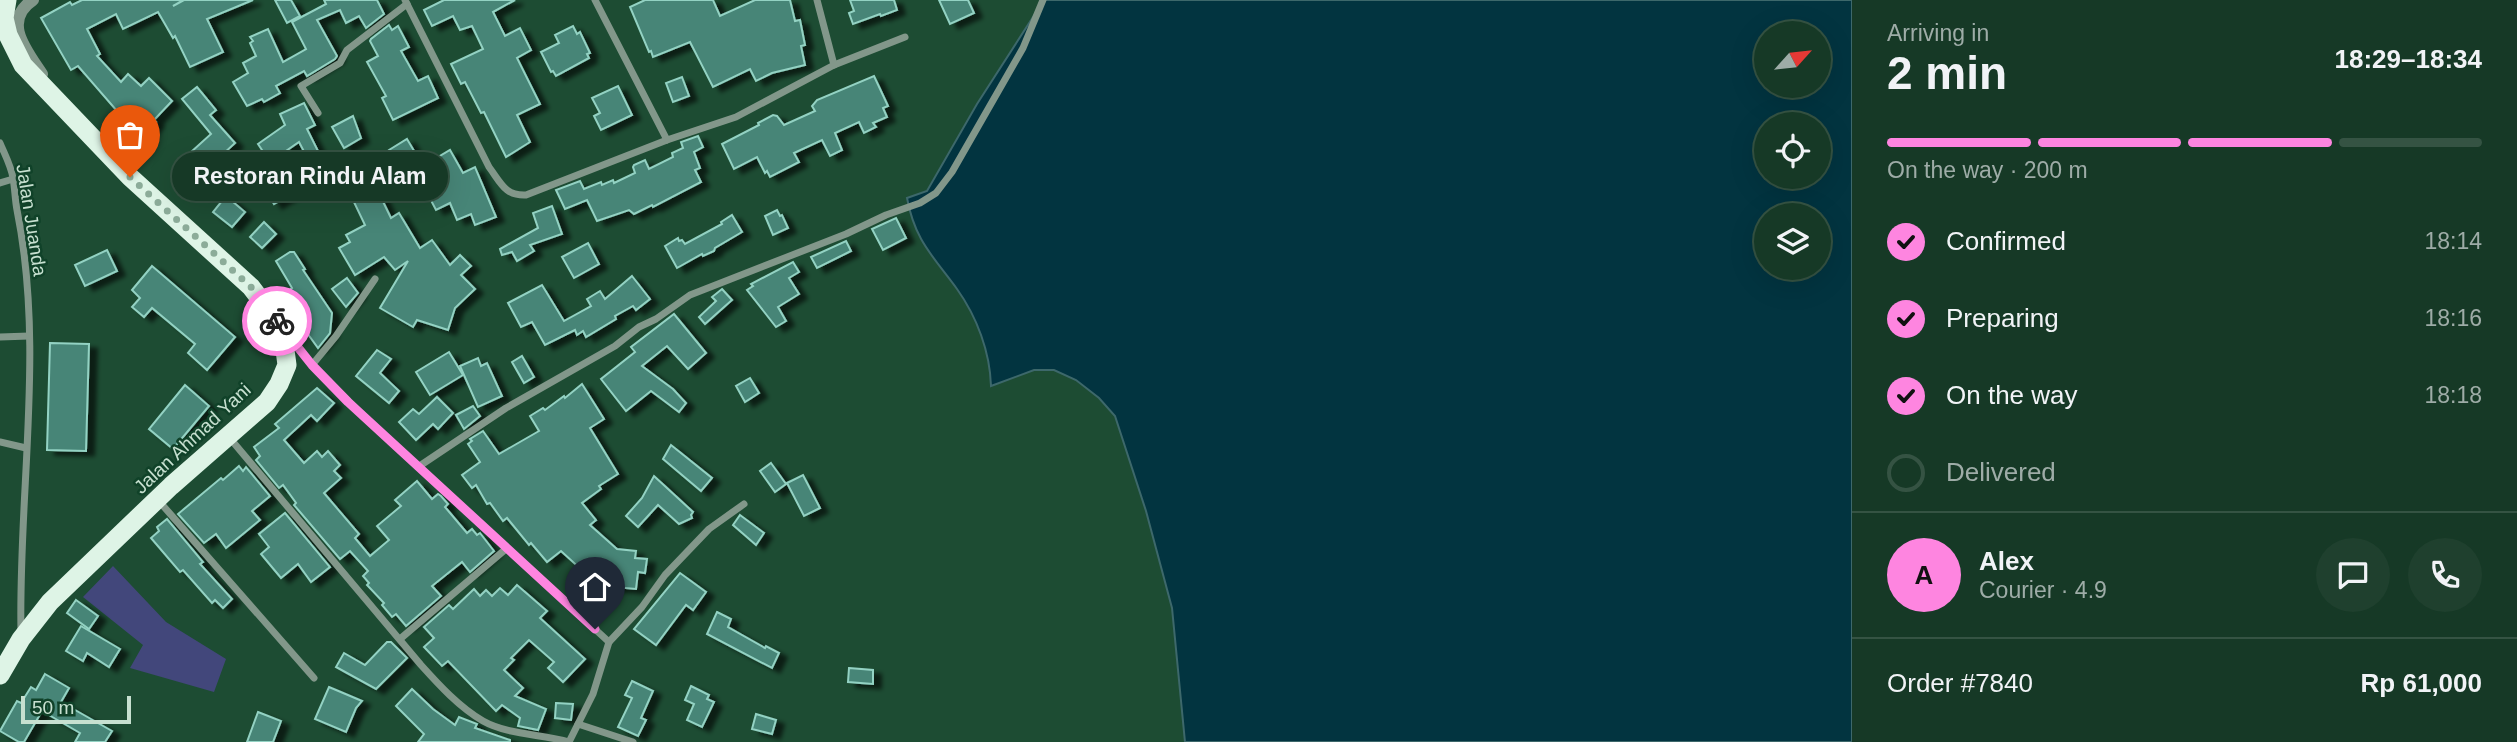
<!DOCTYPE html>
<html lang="en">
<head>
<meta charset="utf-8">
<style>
	:root { --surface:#163926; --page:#1f402e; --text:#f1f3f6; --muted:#9eaca7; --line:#355343; --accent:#fe85e0 }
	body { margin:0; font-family:Helvetica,sans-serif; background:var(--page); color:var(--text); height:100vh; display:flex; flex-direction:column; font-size:26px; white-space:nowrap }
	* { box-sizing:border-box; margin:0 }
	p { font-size:23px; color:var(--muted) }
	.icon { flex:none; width:38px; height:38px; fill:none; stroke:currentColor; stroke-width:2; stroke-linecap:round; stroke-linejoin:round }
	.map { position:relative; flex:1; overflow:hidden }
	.side { display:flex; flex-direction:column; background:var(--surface); width:665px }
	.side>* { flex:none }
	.needle { width:46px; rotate:63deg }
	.controls { position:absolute; left:1754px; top:21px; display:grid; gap:14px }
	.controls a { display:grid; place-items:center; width:77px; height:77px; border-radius:50%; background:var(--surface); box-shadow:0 7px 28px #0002,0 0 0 2px var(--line); font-size:35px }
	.scale { position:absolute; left:21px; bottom:18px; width:110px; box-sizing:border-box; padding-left:7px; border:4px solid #c7e0d0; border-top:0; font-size:19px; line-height:24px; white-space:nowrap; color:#c7e0d0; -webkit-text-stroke:5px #104229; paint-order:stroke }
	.pin { position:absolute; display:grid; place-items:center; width:60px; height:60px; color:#fff; margin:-72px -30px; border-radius:50% 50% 50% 0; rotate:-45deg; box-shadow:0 0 7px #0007 }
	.pin .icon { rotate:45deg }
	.courier { position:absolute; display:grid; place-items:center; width:70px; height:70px; margin:-35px; border:5px solid #fe85e0; border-radius:50%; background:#fff; color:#222; box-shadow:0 2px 9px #0007 }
	.bubble { position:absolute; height:49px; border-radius:24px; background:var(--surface); box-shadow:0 7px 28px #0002,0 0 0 2px var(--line); font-size:23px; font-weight:800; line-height:49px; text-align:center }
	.summary em { font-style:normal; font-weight:800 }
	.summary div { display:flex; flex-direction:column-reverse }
	.summary { display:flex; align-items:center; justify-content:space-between; height:119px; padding:0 35px }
	h1 { font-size:46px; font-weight:800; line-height:52px }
	.bar { display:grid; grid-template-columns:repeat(4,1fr); gap:10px 7px; align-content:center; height:84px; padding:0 35px }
	.bar i { height:9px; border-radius:5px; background:var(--line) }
	.bar .active { background:var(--accent) }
	.bar p { grid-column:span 4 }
	.line { display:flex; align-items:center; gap:18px; padding:0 35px; border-top:2px solid var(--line) }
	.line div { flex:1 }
	.round { display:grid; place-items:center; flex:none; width:74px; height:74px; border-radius:37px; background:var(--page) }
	ol { padding:0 35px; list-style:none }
	li { display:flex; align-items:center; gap:21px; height:77px }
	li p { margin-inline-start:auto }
	li .icon { padding:7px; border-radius:50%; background:var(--accent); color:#111; stroke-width:4 }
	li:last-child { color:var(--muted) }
	li i { width:38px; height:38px; border:4px solid var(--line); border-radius:50% }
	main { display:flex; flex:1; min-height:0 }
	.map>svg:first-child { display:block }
</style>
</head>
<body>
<main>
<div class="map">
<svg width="1852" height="742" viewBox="0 0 1852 742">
	<defs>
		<filter id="shadow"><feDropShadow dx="8" dy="4.5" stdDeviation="2" flood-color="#0009"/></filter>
	</defs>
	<rect width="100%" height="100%" fill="#1d4c33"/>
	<polygon fill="#42477b" points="113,566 166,622 226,659 214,692 130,668 143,645 83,597"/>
	<path fill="#023440" stroke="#3d686b" stroke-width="2" fill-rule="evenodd" d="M1044,0H1852V742H1185L1172,608L1146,511L1115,416L1099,398L1076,380L1054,370H1034L991,386C990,352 977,317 957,289C933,256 915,241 907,198L927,191L977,104ZM1766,33H1818V86H1766ZM1766,124H1818V177H1766ZM1766,215H1818V268H1766Z"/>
	<g fill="#478577" stroke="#93d2c3" stroke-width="2" filter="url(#shadow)">
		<polygon points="82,0 183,0 173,6 184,0 253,0 207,19 223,52 190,67 175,36 173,38 158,12 123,29 116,14 87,29 100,54 97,56 121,82 128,74 141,86 149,78 172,101 154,120 156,122 142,138 115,113 117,111 78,66 71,70 41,18 70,2 72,5"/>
		<polygon points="275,0 291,0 300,16 287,23"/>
		<polygon points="324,0 377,0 384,14 366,28 359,16 346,23 340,10 317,20 337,56 335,59 307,76 304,71 276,86 280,93 264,102 262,99 247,106 233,82 248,73 243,63 256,56 250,43 253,41 250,37 268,29 283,62 306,49 292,22 326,4"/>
		<polygon points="444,0 515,0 493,12 505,36 520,28 531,50 517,58 540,104 517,115 530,142 506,157 484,112 481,113 465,82 461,84 451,64 483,49 472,26 460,30 453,16 432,26 424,10"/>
		<polygon points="645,0 713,0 720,16 755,0 790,0 795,21 800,20 805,45 801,46 805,65 772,73 756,81 750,69 713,87 690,42 653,57 651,51 649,52 630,7"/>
		<polygon points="850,0 894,0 897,10 881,16 880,14 853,24 849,13 854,11"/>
		<polygon points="939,0 968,0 974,13 950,24"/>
		<polygon points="389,25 392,30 398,26 409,47 401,51 418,81 428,76 438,98 393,120 382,98 386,96 367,62 378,56 370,41 371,39"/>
		<polygon points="573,26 577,34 580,32 590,53 587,54 589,58 556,76 553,71 551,72 541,52 559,43 555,35"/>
		<polygon points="874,76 888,106 883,108 887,117 873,123 876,127 864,133 859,122 835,133 842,150 830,156 822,140 794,153 799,162 770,177 767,171 765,173 757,157 734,169 722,144 759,125 758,123 773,115 777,116 784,125 815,111 812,106 817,100"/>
		<polygon points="682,77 689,96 673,102 666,83"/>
		<polygon points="618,86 632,115 601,130 594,116 600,113 592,98"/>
		<polygon points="197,87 216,110 210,115 235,143 206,170 211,174 199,189 176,170 190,153 211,134 182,99"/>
		<polygon points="304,103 315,125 307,129 322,159 311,165 299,142 270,162 258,144 285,125 280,114"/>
		<polygon points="353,116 361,138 344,148 332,127"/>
		<polygon points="698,136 703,147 694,152 700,168 695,170 701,182 653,207 652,205 634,214 629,210 597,221 587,200 565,209 556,190 580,181 584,189 601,182 602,185 613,180 614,183 635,173 633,167 634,165 645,160 649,169 673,157 672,153 683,148 681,142"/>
		<polygon points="407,139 423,166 450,150 463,173 475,167 496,217 475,225 471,214 457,220 450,203 436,210 423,185 413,191 389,150"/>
		<polygon points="371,166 376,180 373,181 391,218 399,213 420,248 432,240 450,265 460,255 471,266 461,275 475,289 455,308 448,330 417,320 413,327 380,308 408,261 395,270 384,257 355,275 339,248 350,242 346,235 365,225 342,177"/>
		<polygon points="286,167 299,189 274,204 261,182"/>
		<polygon points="226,196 245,212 232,227 213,212"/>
		<polygon points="552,206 562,234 530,245 534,251 517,261 512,252 502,255 500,249 538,228 533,213"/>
		<polygon points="777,210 780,216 782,215 788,228 773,235 765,216"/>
		<polygon points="732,215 742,232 715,248 714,251 703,256 702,254 677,268 665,246 678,238 679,241 682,240 685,244 722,224 721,222"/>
		<polygon points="896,218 906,238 883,250 872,229"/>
		<polygon points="264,222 276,234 262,248 250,237"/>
		<polygon points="846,241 851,251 817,268 811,257"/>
		<polygon points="588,243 599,264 574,278 562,257"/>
		<polygon points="107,250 117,271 85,286 75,265"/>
		<polygon points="290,252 294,252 305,269 303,270 332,313 330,333 318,348 281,297 292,288 276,261"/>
		<polygon points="793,262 799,272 789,278 799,294 778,307 786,321 776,327 747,290 753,286 751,284"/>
		<polygon points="152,266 235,337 207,370 188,353 195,344 152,308 144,317 132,307 140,298 132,290"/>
		<polygon points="632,276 650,299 636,310 633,306 615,316 616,319 586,337 583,331 577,335 575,330 545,345 532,322 521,327 508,303 542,285 564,321 591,306 587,299 600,291 605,299"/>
		<polygon points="347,278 358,293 346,307 332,289"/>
		<polygon points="722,289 732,300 705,324 699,317 716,301 712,297"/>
		<polygon points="674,314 706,353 688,369 667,346 642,366 673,389 686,403 679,412 651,391 626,411 601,379 635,352 631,347"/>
		<polygon points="50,343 89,344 86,451 47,450"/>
		<polygon points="377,350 391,359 380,373 399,391 389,403 356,376"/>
		<polygon points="449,352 463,375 430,395 416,372"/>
		<polygon points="522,356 534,377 524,383 512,362"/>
		<polygon points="478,358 481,366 487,363 502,396 478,407 460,366"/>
		<polygon points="750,378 759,393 745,402 736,386"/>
		<polygon points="582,384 604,419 590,428 618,474 599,486 601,489 582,503 596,520 590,525 617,549 636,551 635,558 647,559 645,573 638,572 636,589 603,586 586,606 576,599 583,591 574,584 584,572 561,551 547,562 531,543 529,545 507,518 503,521 490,503 487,504 476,485 472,488 462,475 480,462 468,444 472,441 470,439 483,431 499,454 539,431 530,416 543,408 545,410 564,396 565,398"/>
		<polygon points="185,385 209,406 173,449 149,429"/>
		<polygon points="317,388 334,403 317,421 311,415 284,440 304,463 317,451 322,457 328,451 340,465 334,471 341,478 324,493 359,534 355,538 370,556 389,540 377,526 401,506 395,500 417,481 432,499 438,494 441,496 448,504 445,507 467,533 472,529 477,535 480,533 494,551 470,572 462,562 432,586 441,596 406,626 396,614 392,617 382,605 384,603 367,585 369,583 363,576 368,571 350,551 340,559 294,505 296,503 283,485 279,488 256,460 260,456 254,447 279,428 275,424"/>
		<polygon points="437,397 453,413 438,429 433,424 416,440 399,422 413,409 419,414"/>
		<polygon points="473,406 480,416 464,429 456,415"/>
		<polygon points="671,445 712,478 701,491 663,459"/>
		<polygon points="771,463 786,484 775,492 760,471"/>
		<polygon points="239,466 243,471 246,467 270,496 252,511 260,520 226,548 216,534 204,543 178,514 221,478 223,480"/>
		<polygon points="803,475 820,508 804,516 787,483"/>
		<polygon points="654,476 693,512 691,515 692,518 679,524 658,505 638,527 626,516 642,498"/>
		<polygon points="285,513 330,567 311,582 298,564 281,578 261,554 269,547 259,534"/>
		<polygon points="740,515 764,533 756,545 733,525"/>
		<polygon points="167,519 203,562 200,564 232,599 223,608 215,600 212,603 183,570 180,572 151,538 159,531 157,527"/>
		<polygon points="680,573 706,592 693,610 686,605 656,645 634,629"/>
		<polygon points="517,585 547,611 540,618 585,659 563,682 548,668 554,662 529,640 511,658 514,660 504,670 523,688 515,696 546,709 538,730 518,726 520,718 502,705 496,711 448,661 442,666 424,647 434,638 424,627 449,605 453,609 474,589 480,596 486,590 492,596 500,588 508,595"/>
		<polygon points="76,600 98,616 89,629 67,613"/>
		<polygon points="717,612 731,619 728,627 765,648 766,646 779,653 772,668 707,634"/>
		<polygon points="81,626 120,649 109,667 87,653 83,661 66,651"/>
		<polygon points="387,642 391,642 407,658 376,689 336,667 344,653 365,665"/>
		<polygon points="849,668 873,670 873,684 848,682"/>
		<polygon points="45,674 69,688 61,702 112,731 105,742 75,742 80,733 42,711 24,742 19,742 0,731 17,701 21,703 31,687 36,690"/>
		<polygon points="632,681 653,691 641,718 646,720 638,736 618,727 632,698 625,695"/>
		<polygon points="691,686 709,695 707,699 714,702 702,727 687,720 694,704 685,700"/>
		<polygon points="329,687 362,701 356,708 346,732 315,719"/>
		<polygon points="412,689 433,709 455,725 459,717 477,724 475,728 510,740 510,742 418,742 424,734 396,706"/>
		<polygon points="556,703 573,704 571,720 555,718"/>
		<polygon points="258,712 281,721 273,742 247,742"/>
		<polygon points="756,714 776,720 772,734 752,729"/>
	</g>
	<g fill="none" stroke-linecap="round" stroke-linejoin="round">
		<g stroke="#82978a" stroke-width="7">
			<path d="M405,0L489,167C501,183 505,196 526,195L667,140L736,117L834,65L905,37"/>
			<polyline points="595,0 667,140"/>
			<polyline points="817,0 834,65"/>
			<polyline points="318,113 301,86 340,63 347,50 407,4"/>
			<path d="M0,143C5,155 11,166 13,178C15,189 15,200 17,210C45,349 18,492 21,632"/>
			<polyline points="0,183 13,179"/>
			<polyline points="288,336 312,365 377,429 609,642"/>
			<polyline points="0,337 29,336"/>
			<polyline points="312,365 336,336 375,279"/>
			<path d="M228,436L421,665C439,685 459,707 483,721C508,735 542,734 569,742L593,694L609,642L642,607L665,575L709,529L744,504"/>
			<polyline points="0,442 26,448"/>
			<polyline points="418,467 506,408 615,346 639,327 656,319 690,295 846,234 886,215 920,203 936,193 952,172 1023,48 1043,0"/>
			<polyline points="158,500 314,678"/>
			<polyline points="400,639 507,548"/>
			<polyline points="578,724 633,742"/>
		</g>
		<path stroke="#82978a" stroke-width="12" d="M33,0C1,21 27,51 42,74"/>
		<polyline stroke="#def4e6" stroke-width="19" points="0,675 21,639 50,602 171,486 267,402 279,384 287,365 282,328 251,287 130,177 23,65 8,35 4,18 7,0"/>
	</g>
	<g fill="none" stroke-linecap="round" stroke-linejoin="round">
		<polyline stroke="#8cac99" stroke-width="7" stroke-dasharray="0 12.6" points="130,177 251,287 277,321"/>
		<polyline stroke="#fe85e0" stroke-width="9" points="277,321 312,365 348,402 595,629"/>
	</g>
	<g text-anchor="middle" stroke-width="5" stroke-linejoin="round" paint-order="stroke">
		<g font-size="19" fill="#c7e0d0" stroke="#104229">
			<text transform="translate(32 220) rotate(81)" y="7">Jalan Juanda</text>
			<text transform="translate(192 438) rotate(-43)" y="7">Jalan Ahmad Yani</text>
		</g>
	</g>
</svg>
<div class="controls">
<a><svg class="needle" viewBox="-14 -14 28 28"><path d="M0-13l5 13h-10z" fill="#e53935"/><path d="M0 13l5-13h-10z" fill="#9eaca7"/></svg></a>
<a><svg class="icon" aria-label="locate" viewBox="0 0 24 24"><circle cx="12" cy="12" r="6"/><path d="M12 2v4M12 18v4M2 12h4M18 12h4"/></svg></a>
<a><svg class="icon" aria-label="layers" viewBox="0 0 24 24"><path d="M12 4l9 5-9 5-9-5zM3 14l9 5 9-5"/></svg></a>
</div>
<div class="scale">50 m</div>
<div class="pin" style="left:130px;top:177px;background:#ea580c"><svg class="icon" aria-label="bag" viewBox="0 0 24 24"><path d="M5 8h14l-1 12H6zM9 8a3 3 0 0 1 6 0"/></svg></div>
<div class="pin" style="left:595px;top:629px;background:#1f2937"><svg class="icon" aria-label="home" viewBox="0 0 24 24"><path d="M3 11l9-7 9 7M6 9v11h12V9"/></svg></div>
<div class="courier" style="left:277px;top:321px"><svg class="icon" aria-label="bike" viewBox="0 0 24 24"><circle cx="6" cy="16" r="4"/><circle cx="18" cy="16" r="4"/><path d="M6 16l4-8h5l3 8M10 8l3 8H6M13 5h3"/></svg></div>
<div class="bubble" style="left:172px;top:152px;width:276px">Restoran Rindu Alam</div>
</div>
<section class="side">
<div class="summary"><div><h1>2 min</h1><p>Arriving in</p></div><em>18:29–18:34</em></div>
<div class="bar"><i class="active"></i><i class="active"></i><i class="active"></i><i></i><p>On the way · 200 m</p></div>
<ol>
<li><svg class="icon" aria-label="check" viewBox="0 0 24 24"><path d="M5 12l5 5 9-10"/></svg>Confirmed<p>18:14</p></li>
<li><svg class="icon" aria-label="check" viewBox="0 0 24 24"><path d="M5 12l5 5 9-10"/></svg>Preparing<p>18:16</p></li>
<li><svg class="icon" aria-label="check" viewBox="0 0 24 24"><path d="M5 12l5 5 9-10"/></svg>On the way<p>18:18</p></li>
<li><i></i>Delivered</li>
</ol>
<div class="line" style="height:126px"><b class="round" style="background:var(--accent);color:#111">A</b><div><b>Alex</b><p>Courier · 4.9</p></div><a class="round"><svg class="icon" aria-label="chat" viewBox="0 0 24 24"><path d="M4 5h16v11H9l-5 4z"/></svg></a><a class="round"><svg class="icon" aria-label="phone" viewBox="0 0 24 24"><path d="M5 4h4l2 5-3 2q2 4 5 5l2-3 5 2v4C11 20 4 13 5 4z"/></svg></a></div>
<div class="line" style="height:91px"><div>Order #7840</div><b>Rp 61,000</b></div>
</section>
</main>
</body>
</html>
